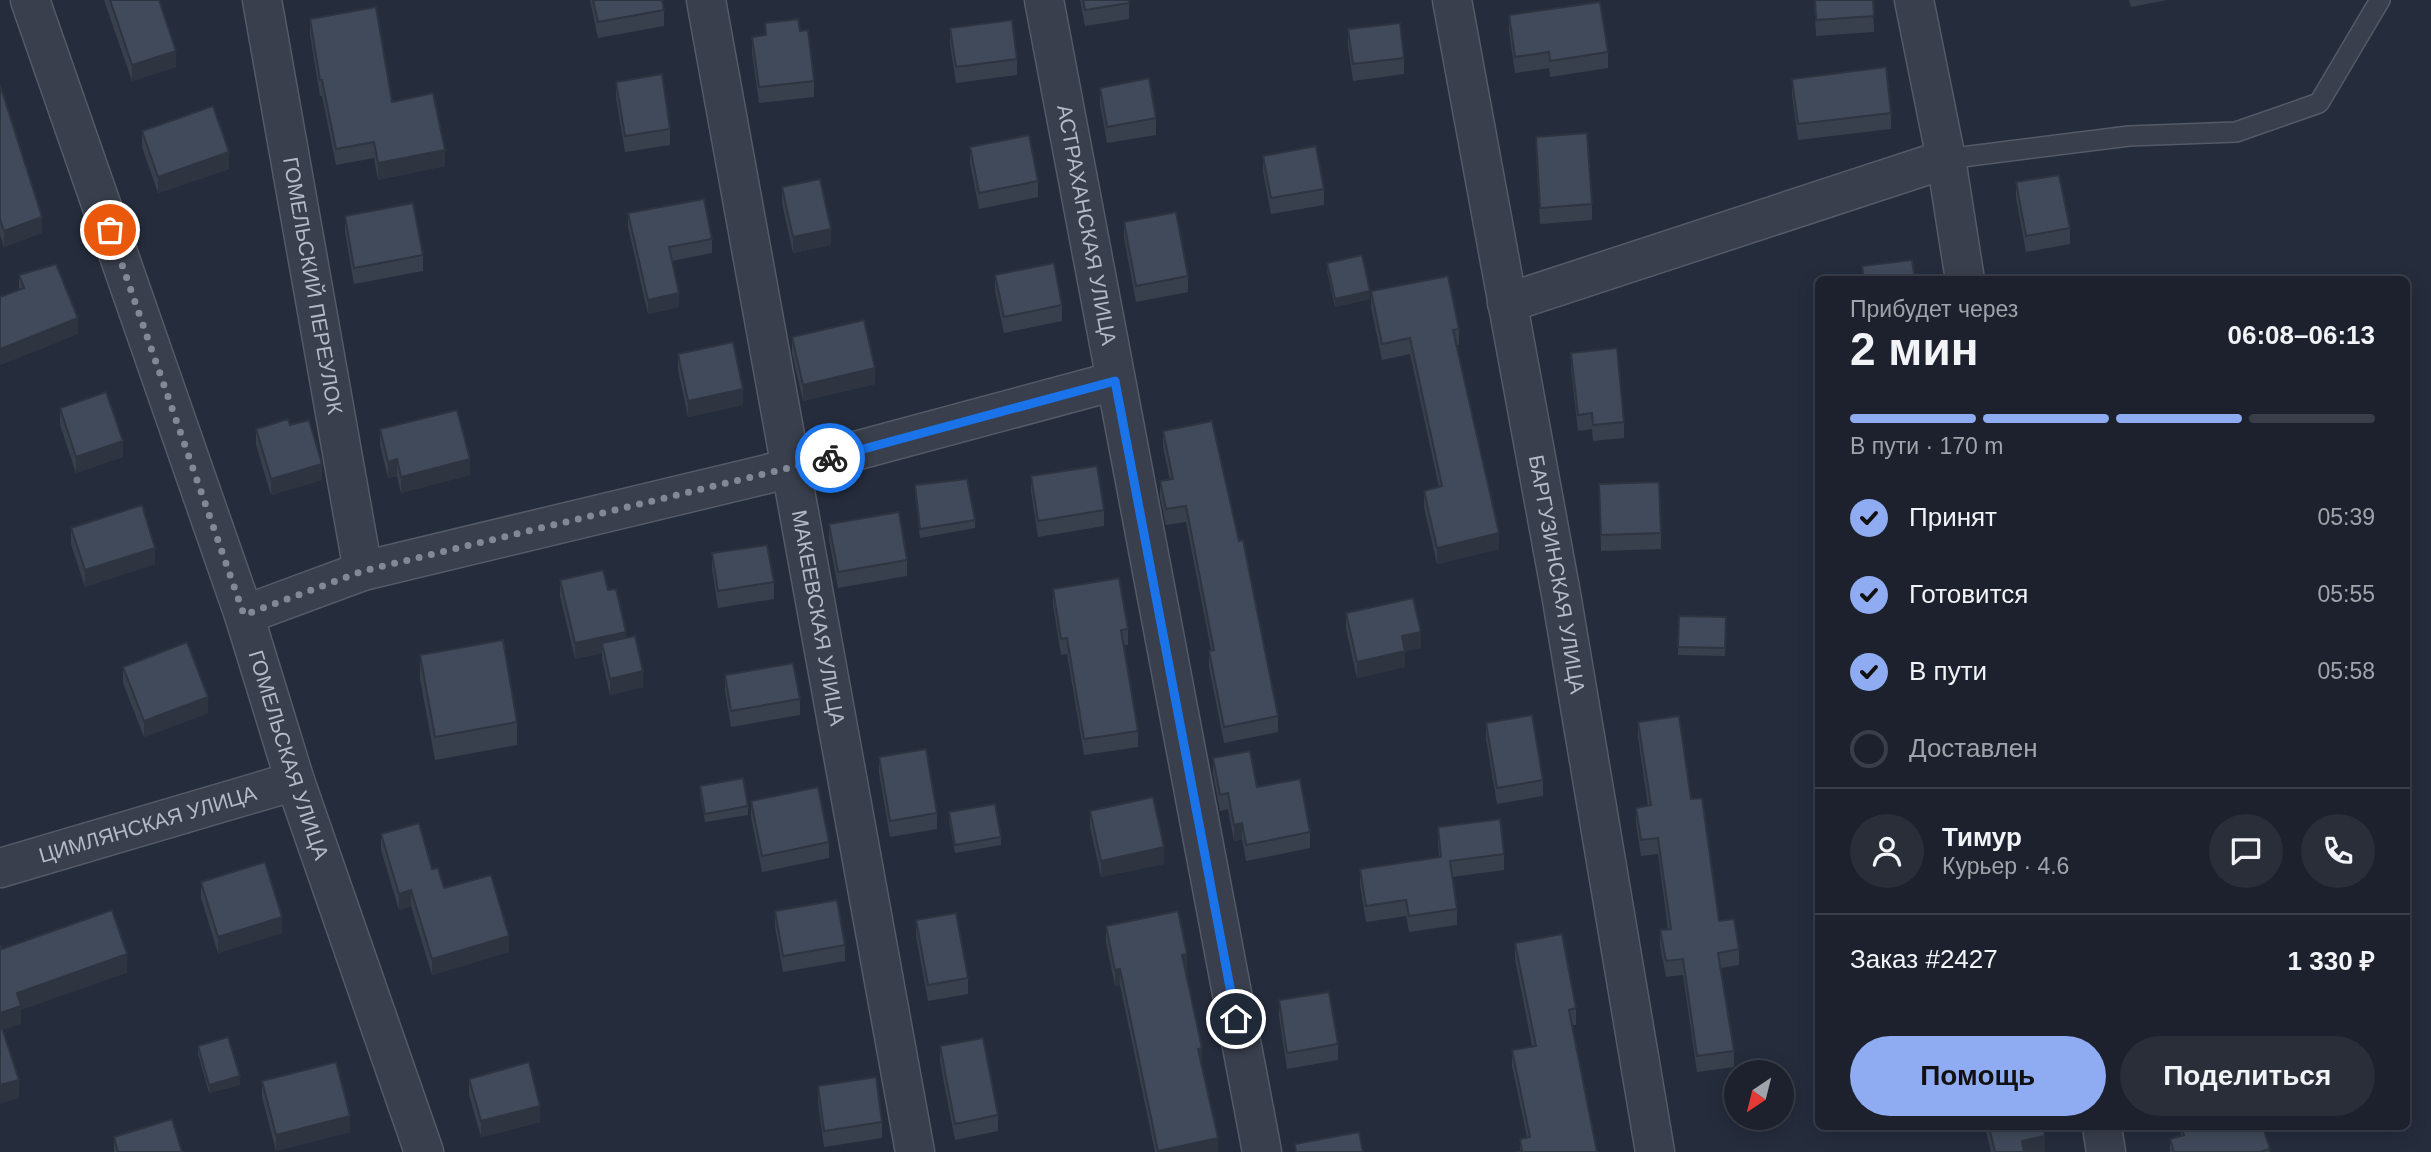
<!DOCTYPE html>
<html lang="ru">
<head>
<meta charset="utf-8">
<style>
	:root { --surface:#1c212d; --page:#292e39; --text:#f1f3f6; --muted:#a0a3aa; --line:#3a3e49; --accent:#8fabf1 }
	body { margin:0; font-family:Helvetica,sans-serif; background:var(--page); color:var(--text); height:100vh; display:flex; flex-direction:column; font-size:26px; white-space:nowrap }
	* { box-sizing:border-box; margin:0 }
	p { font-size:23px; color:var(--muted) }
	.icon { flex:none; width:38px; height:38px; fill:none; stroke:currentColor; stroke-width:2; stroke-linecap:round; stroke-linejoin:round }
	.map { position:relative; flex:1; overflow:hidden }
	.panel { position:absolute; left:1815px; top:276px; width:595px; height:854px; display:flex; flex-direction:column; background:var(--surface); border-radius:10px; box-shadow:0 4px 18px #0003,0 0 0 2px var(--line) }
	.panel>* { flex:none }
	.needle { width:46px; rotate:215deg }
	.fabs { position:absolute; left:1724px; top:1060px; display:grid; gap:14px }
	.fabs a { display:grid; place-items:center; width:70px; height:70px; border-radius:50%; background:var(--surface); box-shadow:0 4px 18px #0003,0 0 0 2px var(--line); font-size:35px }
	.pin { position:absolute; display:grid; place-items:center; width:60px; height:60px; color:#fff; margin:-30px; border:4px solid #fff; border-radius:50%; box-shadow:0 2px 7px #0007 }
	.courier { position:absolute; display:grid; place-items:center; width:70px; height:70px; margin:-35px; border:5px solid #1a73e8; border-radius:50%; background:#fff; color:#222; box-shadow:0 2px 9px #0007 }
	.headline em { font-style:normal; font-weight:800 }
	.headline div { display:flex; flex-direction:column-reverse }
	.headline { display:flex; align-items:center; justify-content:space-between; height:119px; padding:0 35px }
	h1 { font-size:46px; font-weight:800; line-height:52px }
	.bar { display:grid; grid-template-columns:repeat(4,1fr); gap:10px 7px; align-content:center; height:84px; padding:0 35px }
	.bar i { height:9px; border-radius:5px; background:var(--line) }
	.bar .current { background:var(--accent) }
	.bar p { grid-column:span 4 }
	.line { display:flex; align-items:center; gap:18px; padding:0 35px; border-top:2px solid var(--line) }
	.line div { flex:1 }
	.round { display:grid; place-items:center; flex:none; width:74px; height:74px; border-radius:37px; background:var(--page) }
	ol { padding:0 35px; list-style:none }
	li { display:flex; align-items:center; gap:21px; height:77px }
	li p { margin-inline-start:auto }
	li .icon { padding:7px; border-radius:50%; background:var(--accent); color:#111; stroke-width:4 }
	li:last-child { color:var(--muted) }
	li i { width:38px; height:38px; border:4px solid var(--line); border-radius:50% }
	.cta { display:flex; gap:14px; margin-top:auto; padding:14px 35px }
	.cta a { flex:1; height:80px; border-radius:42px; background:var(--accent); color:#111; font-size:28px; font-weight:800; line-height:80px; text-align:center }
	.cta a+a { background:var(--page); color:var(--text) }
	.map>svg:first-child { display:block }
</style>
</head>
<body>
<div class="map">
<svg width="2431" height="1152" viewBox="0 0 2431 1152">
	<rect width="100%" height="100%" fill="#252c3c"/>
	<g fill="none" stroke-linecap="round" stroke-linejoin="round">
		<defs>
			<polyline id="service" points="1946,159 2129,136 2236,132 2319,103 2380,0"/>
			<g id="minor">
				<path id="s1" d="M30,0L244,615L295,781L424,1152"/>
				<path id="s2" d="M262,0L363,571"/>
				<path id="s3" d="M706,0L915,1152"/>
				<path id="s4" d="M1044,0L1262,1152"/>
				<polyline points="1914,0 1946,159 1965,280"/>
				<polyline points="1507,303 1946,159"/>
				<polyline points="244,615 363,571 792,468 1115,381"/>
				<path id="s5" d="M0,868L295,781"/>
				<polyline points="2102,1127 2106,1152"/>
			</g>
			<g id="tertiary">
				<path id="s6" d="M1452,0L1561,594L1655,1152"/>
			</g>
		</defs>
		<use href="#service" stroke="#545a67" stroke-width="22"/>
		<use href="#minor" stroke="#545a67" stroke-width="41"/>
		<use href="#tertiary" stroke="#545a67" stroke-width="41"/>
		<use href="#service" stroke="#393f4c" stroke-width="19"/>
		<use href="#minor" stroke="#393f4c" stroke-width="38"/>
		<use href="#tertiary" stroke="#393f4c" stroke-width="38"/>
	</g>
	<g fill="#38404e">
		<polygon points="104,0 159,0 176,67 132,81"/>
		<polygon points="590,0 662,0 664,10 664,26 598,38"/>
		<polygon points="1080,0 1129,0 1129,19 1085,26"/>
		<polygon points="1814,0 1873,0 1874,32 1816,36"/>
		<polygon points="2129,0 2167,0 2131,7"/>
		<polygon points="1509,15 1608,52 1608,68 1550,77 1549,68 1515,73 1509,31"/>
		<polygon points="310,19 392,102 445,166 378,180 374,158 336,165 322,96 320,96 310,35"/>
		<polygon points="765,23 800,31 814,81 814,97 759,103 752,53 752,37 765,35"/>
		<polygon points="950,28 1017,59 1017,75 956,83 950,44"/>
		<polygon points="1348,29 1404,58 1404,74 1353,81 1348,46"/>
		<polygon points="1792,79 1891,113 1891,129 1798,140 1792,95"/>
		<polygon points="616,82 670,129 670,145 625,152 616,98"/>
		<polygon points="0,85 42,233 4,247 0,235"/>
		<polygon points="1100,88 1156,118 1156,135 1107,143 1100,104"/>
		<polygon points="142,131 229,169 158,193 142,147"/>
		<polygon points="1536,137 1592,204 1592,220 1540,224 1536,153"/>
		<polygon points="970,147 1038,181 1038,197 979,209 970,163"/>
		<polygon points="1263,156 1324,189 1324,205 1271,214 1263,172"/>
		<polygon points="2016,182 2070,228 2070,244 2026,252 2016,198"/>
		<polygon points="782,187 831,245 793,253 782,203"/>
		<polygon points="628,213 712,239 712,253 672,261 679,307 648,314 628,227"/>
		<polygon points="345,216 423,255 423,271 354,284 345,232"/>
		<polygon points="1124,222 1188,276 1188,292 1136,302 1124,238"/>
		<polygon points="1327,263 1370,299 1335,307 1327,271"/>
		<polygon points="19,275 78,334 0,365 0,297 19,290"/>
		<polygon points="995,275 1062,305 1062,321 1004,333 995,291"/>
		<polygon points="1371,291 1459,329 1459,345 1457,345 1499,549 1437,564 1424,507 1424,491 1439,487 1410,354 1382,360 1371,307"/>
		<polygon points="792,337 875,384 803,401 792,353"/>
		<polygon points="1571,353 1624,422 1624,438 1593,441 1592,429 1578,431 1571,369"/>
		<polygon points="678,354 743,405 688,417 678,370"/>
		<polygon points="60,408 123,457 76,473 60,425"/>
		<polygon points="290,425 322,480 271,495 256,445 256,429"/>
		<polygon points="380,429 470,475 401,493 397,476 388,478 380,445"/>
		<polygon points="1163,431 1278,716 1278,732 1224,743 1209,667 1209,651 1211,650 1186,522 1166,525 1160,497 1160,481 1170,480 1163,447"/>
		<polygon points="1031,476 1104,510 1104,526 1038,537 1031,492"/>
		<polygon points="1599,484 1661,533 1661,549 1601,551"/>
		<polygon points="915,485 975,520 975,528 920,538 915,493"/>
		<polygon points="829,524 907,560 907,576 838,588 829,540"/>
		<polygon points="71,528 155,564 85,587 71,544"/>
		<polygon points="712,553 774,582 774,599 718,608 712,569"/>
		<polygon points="560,580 608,590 643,687 610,695 602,659 602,653 575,659 560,596"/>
		<polygon points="1053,589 1128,629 1128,645 1124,645 1138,731 1138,747 1084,755 1067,654 1061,655 1053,605"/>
		<polygon points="1346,613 1421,648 1405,651 1405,667 1357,678 1346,629"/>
		<polygon points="1679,616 1726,617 1725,656 1678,655"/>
		<polygon points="420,655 517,722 517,745 435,760 420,679"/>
		<polygon points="123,667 208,713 144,737 123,683"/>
		<polygon points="725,675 800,699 800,715 731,727 725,691"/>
		<polygon points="1638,722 1691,799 1719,921 1739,949 1739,965 1721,968 1734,1051 1734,1067 1697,1072 1683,975 1666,977 1660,946 1660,930 1668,929 1658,854 1641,856 1636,824 1636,808 1648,806 1638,738"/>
		<polygon points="1486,723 1543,780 1543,796 1497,804 1486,739"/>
		<polygon points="879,757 937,813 937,829 890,837 879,773"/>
		<polygon points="1213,758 1257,787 1310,832 1310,848 1246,861 1242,839 1234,841 1228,809 1220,811 1213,774"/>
		<polygon points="700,786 748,806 748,815 705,822 700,794"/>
		<polygon points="751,801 829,842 829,858 762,872 751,817"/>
		<polygon points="1090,811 1164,864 1101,877 1090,827"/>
		<polygon points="949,812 1001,837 1001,845 955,853 949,820"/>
		<polygon points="1438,827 1504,854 1504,870 1452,877 1457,909 1457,925 1409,932 1406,916 1366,922 1360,885 1360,869 1439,857 1438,843"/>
		<polygon points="381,834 432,869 444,888 509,952 432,975 411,906 399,910 381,850"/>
		<polygon points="201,882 282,933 218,953 201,898"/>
		<polygon points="775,911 845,945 845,961 783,972 775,927"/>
		<polygon points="916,920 968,978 968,994 928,1001 916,936"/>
		<polygon points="1106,926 1187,970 1185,971 1218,1152 1155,1152 1120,985 1115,986 1106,942"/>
		<polygon points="1515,943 1576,1008 1576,1025 1572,1025 1597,1152 1520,1151 1520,1139 1527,1137 1512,1066 1512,1050 1532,1046 1515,959"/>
		<polygon points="1279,1000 1338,1044 1338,1060 1287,1069 1279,1016"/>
		<polygon points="198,1046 240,1085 209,1093 198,1054"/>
		<polygon points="940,1046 998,1115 998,1131 955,1140 940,1062"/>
		<polygon points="469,1079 540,1122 481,1137 469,1095"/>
		<polygon points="262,1081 350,1132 276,1151 262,1097"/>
		<polygon points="818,1086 882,1122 882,1138 824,1147 818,1102"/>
		<polygon points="1985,1127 2043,1127 2045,1152 1991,1152"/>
		<polygon points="2181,1127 2263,1127 2270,1152 2170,1152 2170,1139 2181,1136"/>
		<polygon points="114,1137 182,1152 114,1152"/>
	</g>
	<g fill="#2e3440">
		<polygon points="176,51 176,67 132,81 132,65"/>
		<polygon points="445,150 445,166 378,180 378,163"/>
		<polygon points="229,152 229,169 158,193 158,177"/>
		<polygon points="42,217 42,233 4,247 4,231"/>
		<polygon points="831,229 831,245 793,253 793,237"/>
		<polygon points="1370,291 1370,299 1335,307 1335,299"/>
		<polygon points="679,293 679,307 648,314 648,300"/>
		<polygon points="78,318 78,334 0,365 0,349"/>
		<polygon points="875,368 875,384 803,401 803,385"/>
		<polygon points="743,389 743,405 688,417 688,401"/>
		<polygon points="123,441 123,457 76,473 76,457"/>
		<polygon points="397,459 397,476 388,478 388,462"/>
		<polygon points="470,459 470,475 401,493 401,477"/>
		<polygon points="322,464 322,480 271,495 271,479"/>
		<polygon points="1499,533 1499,549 1437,564 1437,548"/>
		<polygon points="155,548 155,564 85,587 85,570"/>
		<polygon points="626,632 626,648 602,643 602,653 575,659 575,643"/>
		<polygon points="1421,632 1421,648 1405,651 1405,667 1357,678 1357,662 1402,636"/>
		<polygon points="643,671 643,687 610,695 610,679"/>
		<polygon points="208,697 208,713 144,737 144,721"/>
		<polygon points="1242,823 1242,839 1234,841 1234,825"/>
		<polygon points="1164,847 1164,864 1101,877 1101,861"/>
		<polygon points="411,890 411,906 399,910 399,894"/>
		<polygon points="282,917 282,933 218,953 218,937"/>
		<polygon points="509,936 509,952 432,975 432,959"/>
		<polygon points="127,954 127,973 21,1010 21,1024 0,1031 0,1013 17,993"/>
		<polygon points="1187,954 1187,970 1182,971 1182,955"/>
		<polygon points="1120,969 1120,985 1115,986 1115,970"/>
		<polygon points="1202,1048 1202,1064 1198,1065 1198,1049"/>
		<polygon points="240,1076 240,1085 209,1093 209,1085"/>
		<polygon points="19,1080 19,1098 0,1104 0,1085"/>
		<polygon points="540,1106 540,1122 481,1137 481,1121"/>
		<polygon points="350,1116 350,1132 276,1151 276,1135"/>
		<polygon points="2045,1136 2045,1152 2022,1152 2022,1141"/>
		<polygon points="1218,1138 1218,1152 1158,1152 1158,1151"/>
	</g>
	<g fill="#414a5b" stroke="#2e3440" stroke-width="2">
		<polygon points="110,0 159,0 176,51 132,65"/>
		<polygon points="593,0 662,0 664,10 598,22"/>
		<polygon points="1083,0 1129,0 1129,3 1085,10"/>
		<polygon points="1815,0 1873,0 1874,16 1816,20"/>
		<polygon points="1600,2 1608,52 1550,61 1549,52 1515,57 1509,15"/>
		<polygon points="376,7 392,102 433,93 445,150 378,163 374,142 336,149 322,80 320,80 310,19"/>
		<polygon points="798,19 800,31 808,30 814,81 759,87 752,37 766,35 765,23"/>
		<polygon points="1012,20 1017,59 956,67 950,28"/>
		<polygon points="1400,23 1404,58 1353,64 1348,29"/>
		<polygon points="1886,67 1891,113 1798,124 1792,79"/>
		<polygon points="662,74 670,129 625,136 616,82"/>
		<polygon points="1149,78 1156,118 1107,127 1100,88"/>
		<polygon points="0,85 42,217 4,231 0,219"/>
		<polygon points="213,106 229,152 158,177 142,131"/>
		<polygon points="1587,133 1592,204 1540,208 1536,137"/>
		<polygon points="1029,135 1038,181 979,193 970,147"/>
		<polygon points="1316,146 1324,189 1271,198 1263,156"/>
		<polygon points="2059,175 2070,228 2026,236 2016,182"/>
		<polygon points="820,179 831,229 793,237 782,187"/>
		<polygon points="704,199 712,239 669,247 679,293 648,300 628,213"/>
		<polygon points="413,203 423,255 354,268 345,216"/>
		<polygon points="1176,212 1188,276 1136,286 1124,222"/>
		<polygon points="1362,255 1370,291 1335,299 1327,263"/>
		<polygon points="1912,260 1915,280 1864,280 1862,266"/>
		<polygon points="1054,263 1062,305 1004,317 995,275"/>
		<polygon points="56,264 78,318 0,349 0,297 24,288 19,275"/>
		<polygon points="1448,276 1459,329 1453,330 1499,533 1437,548 1424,491 1442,486 1410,338 1382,344 1371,291"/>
		<polygon points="864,320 875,368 803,385 792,337"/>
		<polygon points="733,342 743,389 688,401 678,354"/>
		<polygon points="1617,348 1624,422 1593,425 1592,413 1578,415 1571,353"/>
		<polygon points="106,392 123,441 76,457 60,408"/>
		<polygon points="457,410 470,459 401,477 397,459 388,462 380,429"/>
		<polygon points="288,419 290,425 309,420 322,464 271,479 256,429"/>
		<polygon points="1212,421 1239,541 1243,540 1278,716 1224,727 1209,651 1214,650 1186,506 1166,509 1160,481 1173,479 1163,431"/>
		<polygon points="1097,466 1104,510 1038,521 1031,476"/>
		<polygon points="967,479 975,520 920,529 915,485"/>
		<polygon points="1659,482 1661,533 1601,535 1599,484"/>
		<polygon points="142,505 155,548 85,570 71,528"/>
		<polygon points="899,512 907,560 838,572 829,524"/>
		<polygon points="767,545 774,582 718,591 712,553"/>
		<polygon points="603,570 608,590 616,589 626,632 575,643 560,580"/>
		<polygon points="1119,578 1128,629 1121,630 1138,731 1084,739 1067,638 1061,639 1053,589"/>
		<polygon points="1413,598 1421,632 1402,636 1405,651 1357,662 1346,613"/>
		<polygon points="1679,616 1726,617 1725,648 1678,647"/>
		<polygon points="635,636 643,671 610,679 602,643"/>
		<polygon points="503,640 517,722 435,737 420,655"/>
		<polygon points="187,642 208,697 144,721 123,667"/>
		<polygon points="793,663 800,699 731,711 725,675"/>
		<polygon points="1532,715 1543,780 1497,788 1486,723"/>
		<polygon points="1679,716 1691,799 1702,798 1719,921 1734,919 1739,949 1718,953 1734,1051 1697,1056 1683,959 1666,961 1660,930 1671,929 1658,838 1641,840 1636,808 1651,805 1638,722"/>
		<polygon points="926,749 937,813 890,821 879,757"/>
		<polygon points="1250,751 1257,787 1300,779 1310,832 1246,845 1242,823 1234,825 1228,793 1220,795 1213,758"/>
		<polygon points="743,778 748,806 705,814 700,786"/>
		<polygon points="818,787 829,842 762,856 751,801"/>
		<polygon points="1153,797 1164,847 1101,861 1090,811"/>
		<polygon points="995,804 1001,837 955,845 949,812"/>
		<polygon points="1500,819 1504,854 1450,861 1457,909 1409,916 1406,900 1366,906 1360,869 1441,857 1438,827"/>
		<polygon points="419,823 432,869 438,868 444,888 491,875 509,936 432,959 411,890 399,894 381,834"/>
		<polygon points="265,862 282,917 218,937 201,882"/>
		<polygon points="837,900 845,945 783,956 775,911"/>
		<polygon points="112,910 127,954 17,993 21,1006 0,1013 0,945 2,949"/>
		<polygon points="1178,911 1187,954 1182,955 1202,1048 1198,1049 1218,1138 1158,1151 1120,969 1115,970 1106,926"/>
		<polygon points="956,913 968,978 928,985 916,920"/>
		<polygon points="1562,934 1576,1008 1569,1010 1597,1152 1516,1152 1522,1151 1520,1139 1530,1137 1512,1050 1536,1046 1515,943"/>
		<polygon points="1329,992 1338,1044 1287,1053 1279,1000"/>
		<polygon points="0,1022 19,1080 0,1085"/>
		<polygon points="228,1037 240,1076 209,1085 198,1046"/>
		<polygon points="983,1038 998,1115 955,1124 940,1046"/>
		<polygon points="336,1062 350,1116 276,1135 262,1081"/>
		<polygon points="529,1062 540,1106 481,1121 469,1079"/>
		<polygon points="876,1077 882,1122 824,1131 818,1086"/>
		<polygon points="172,1119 182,1152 118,1152 114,1137"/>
		<polygon points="1989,1127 2043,1127 2045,1136 2022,1141 2024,1152 1995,1152"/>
		<polygon points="2181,1127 2263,1127 2270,1149 2260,1152 2174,1152 2170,1139 2184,1135"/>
		<polygon points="1359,1132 1363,1152 1296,1152 1295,1144"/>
	</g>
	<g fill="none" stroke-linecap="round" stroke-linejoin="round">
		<polyline stroke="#838896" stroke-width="7" stroke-dasharray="0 12.6" points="110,230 244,615 363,571 830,458"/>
		<polyline stroke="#1a73e8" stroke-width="9" points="830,458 1115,381 1236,1019"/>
	</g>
	<g text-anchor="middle" stroke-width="5" stroke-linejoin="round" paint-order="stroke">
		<g font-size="21" fill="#b5bac7" stroke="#1e2431">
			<text dy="7" stroke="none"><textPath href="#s4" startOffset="229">АСТРАХАНСКАЯ УЛИЦА</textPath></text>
			<text dy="7" stroke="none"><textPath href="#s2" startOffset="290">ГОМЕЛЬСКИЙ ПЕРЕУЛОК</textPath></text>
			<text dy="7" stroke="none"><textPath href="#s6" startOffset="584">БАРГУЗИНСКАЯ УЛИЦА</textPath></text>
			<text dy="7" stroke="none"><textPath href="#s3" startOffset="628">МАКЕЕВСКАЯ УЛИЦА</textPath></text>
			<text dy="7" stroke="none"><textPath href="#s1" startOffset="798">ГОМЕЛЬСКАЯ УЛИЦА</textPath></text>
			<text dy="7" stroke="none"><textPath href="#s5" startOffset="154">ЦИМЛЯНСКАЯ УЛИЦА</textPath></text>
		</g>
	</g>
</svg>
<div class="fabs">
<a><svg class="needle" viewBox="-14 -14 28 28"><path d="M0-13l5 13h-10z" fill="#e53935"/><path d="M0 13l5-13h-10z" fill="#a0a3aa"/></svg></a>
</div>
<div class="pin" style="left:110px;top:230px;background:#ea580c"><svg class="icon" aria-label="bag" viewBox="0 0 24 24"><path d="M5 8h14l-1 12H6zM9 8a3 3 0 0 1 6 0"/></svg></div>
<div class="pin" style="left:1236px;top:1019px;background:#1f2937"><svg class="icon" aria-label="home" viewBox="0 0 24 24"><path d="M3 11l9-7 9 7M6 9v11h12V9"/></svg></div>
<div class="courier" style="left:830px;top:458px"><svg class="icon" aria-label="bike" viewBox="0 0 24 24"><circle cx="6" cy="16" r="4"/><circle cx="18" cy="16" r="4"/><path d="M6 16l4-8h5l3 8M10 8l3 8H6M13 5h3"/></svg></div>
<section class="panel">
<div class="headline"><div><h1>2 мин</h1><p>Прибудет через</p></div><em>06:08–06:13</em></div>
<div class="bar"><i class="current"></i><i class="current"></i><i class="current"></i><i></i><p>В пути · 170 m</p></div>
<ol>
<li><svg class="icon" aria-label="check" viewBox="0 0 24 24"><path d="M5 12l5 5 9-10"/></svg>Принят<p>05:39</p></li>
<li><svg class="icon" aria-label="check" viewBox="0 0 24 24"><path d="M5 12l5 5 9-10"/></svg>Готовится<p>05:55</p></li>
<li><svg class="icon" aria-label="check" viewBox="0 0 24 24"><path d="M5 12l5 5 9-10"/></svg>В пути<p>05:58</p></li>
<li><i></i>Доставлен</li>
</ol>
<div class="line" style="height:126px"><a class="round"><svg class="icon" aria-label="person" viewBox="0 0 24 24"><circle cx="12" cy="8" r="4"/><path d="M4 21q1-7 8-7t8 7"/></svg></a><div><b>Тимур</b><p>Курьер · 4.6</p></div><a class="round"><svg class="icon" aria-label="chat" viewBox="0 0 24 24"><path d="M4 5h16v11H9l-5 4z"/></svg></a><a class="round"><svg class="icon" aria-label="phone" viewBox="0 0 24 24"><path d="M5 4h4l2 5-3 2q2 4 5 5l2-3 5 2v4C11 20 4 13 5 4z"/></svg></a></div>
<div class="line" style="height:91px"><div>Заказ #2427</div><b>1 330 ₽</b></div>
<div class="cta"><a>Помощь</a><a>Поделиться</a></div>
</section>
</div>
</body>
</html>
